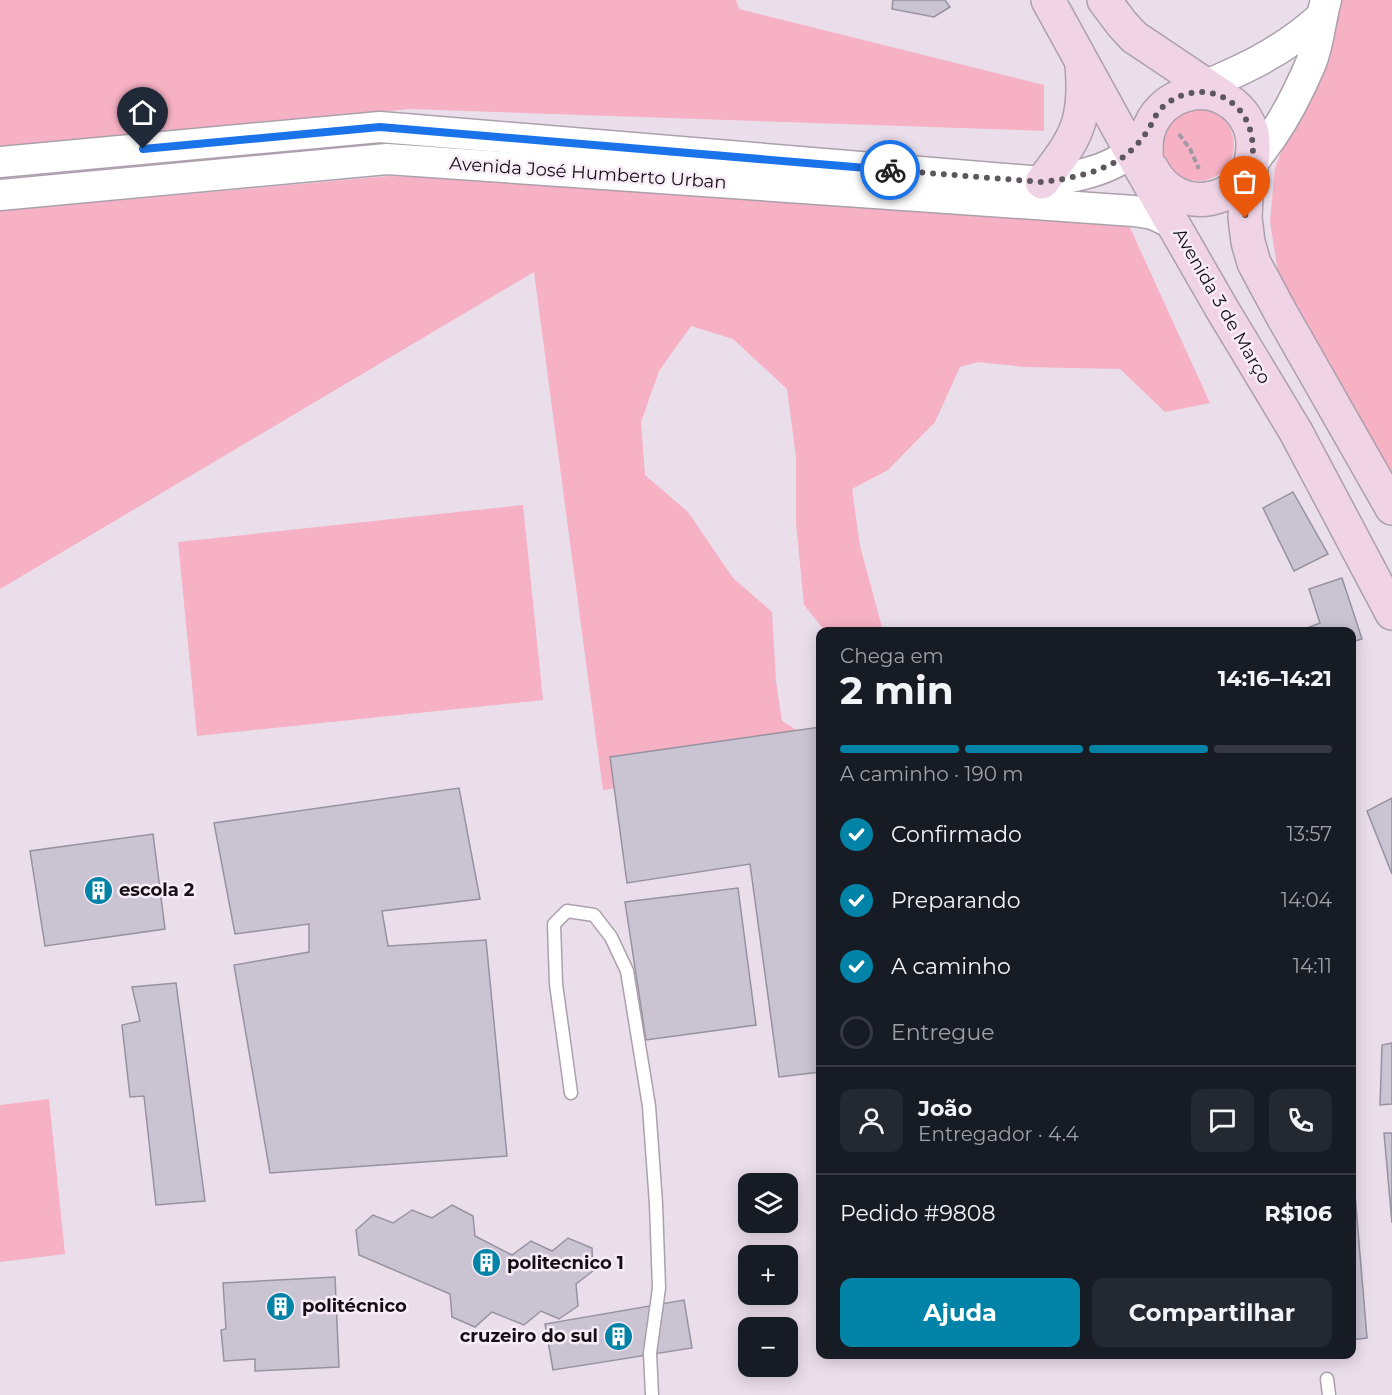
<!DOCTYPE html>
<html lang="pt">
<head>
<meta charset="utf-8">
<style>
	:root { --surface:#171b24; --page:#242831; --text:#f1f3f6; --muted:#9ea1a6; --line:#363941; --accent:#0083a6 }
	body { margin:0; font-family:Montserrat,sans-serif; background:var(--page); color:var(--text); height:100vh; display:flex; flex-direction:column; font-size:22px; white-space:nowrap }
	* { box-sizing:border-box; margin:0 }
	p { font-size:20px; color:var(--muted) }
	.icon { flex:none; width:33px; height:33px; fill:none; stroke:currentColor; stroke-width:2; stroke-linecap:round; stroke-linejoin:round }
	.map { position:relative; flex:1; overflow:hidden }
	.details { position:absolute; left:816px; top:627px; width:540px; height:732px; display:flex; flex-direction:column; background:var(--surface); border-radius:12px; box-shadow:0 3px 15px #0003 }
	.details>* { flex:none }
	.fabs { position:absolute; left:738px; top:1173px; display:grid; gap:12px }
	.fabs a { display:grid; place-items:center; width:60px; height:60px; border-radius:12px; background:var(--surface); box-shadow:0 3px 15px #0003; font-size:30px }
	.pin { position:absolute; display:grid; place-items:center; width:51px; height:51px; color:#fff; margin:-62px -26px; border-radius:50% 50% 50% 0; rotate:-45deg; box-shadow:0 0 6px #0007 }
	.pin .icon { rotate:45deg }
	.courier { position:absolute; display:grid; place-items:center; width:60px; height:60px; margin:-30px; border:4px solid #1a73e8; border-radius:50%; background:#fff; color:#222; box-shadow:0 2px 8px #0007 }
	.head em { font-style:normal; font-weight:700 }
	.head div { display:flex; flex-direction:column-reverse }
	.head { display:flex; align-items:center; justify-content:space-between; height:102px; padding:0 24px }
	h1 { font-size:39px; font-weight:700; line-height:45px }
	.bar { display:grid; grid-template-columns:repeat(4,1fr); gap:9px 6px; align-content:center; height:72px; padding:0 24px }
	.bar i { height:8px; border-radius:4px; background:var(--line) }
	.bar .selected { background:var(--accent) }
	.bar p { grid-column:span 4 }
	.line { display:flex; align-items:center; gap:15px; padding:0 24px; border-top:2px solid var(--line) }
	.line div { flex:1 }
	.round { display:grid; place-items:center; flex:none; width:63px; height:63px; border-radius:12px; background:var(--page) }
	ol { padding:0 24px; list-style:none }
	li { display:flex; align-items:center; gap:18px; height:66px }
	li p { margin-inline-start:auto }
	li .icon { padding:6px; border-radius:50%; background:var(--accent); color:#fff; stroke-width:4 }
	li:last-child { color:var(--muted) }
	li i { width:33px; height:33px; border:3px solid var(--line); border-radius:50% }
	.button { display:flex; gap:12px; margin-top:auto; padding:12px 24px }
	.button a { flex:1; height:69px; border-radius:12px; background:var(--accent); color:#fff; font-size:24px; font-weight:700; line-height:69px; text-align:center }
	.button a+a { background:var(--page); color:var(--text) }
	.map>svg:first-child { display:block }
</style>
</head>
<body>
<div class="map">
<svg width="1392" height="1395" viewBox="0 0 1392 1395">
	<rect width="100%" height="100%" fill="#eadeeb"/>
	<g fill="#f6b1c4">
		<polygon points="0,0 736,0 739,9 1044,85 1044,131 410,109 0,148"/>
		<polygon points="1340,0 1392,0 1392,479 1309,337 1278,272 1270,222 1275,168"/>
		<circle cx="1198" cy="145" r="36"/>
		<polygon points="389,176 552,181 1126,219 1210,403 1165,412 1120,369 1024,367 978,362 960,367 935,422 888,470 852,489 860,546 883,631 825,631 804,605 796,523 796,457 787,389 733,339 691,326 659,371 641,422 645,475 688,512 733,578 772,612 776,681 782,721 810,738 803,759 603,790 534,272 0,589 0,211"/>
		<polygon points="523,505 543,700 197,736 178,542"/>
		<polygon points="49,1099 65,1254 0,1262 0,1105"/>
	</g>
	<g fill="#c9c3d2" stroke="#9792a0" stroke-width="1.5">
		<polygon points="893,0 945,0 950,7 934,17 892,9"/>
		<polygon points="1293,492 1328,554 1294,571 1263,508"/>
		<polygon points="1342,578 1362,639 1352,642 1352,632 1302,632 1302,630 1320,623 1309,589"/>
		<polygon points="820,727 820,1072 779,1077 750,864 627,883 610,757"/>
		<polygon points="459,788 480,899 382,911 388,946 486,940 507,1156 270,1173 234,965 309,952 309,924 235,934 214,823"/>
		<polygon points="1392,798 1392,874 1367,811"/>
		<polygon points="153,834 165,929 45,946 30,851"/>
		<polygon points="738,888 756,1025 646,1040 625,902"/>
		<polygon points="176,983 205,1201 156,1205 144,1096 130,1097 122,1025 140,1021 132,987"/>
		<polygon points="1392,1043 1392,1104 1380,1105 1382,1045"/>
		<polygon points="1384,1133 1392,1133 1392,1223"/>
		<polygon points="1352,1159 1367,1338 1352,1340"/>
		<polygon points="452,1205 473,1216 475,1236 512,1255 531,1241 552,1251 568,1238 592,1248 593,1271 576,1284 578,1306 559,1319 541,1311 524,1325 492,1312 475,1327 452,1317 450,1294 359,1255 356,1230 373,1215 393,1223 412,1210 432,1218"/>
		<polygon points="335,1277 339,1367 255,1371 255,1359 224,1361 221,1330 226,1329 223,1283"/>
		<polygon points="684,1300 692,1348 553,1370 545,1324"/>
	</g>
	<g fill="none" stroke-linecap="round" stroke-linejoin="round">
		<defs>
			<g id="service">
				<polyline points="571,1093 556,984 554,924 567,911 594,915 611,937 627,971 649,1106 656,1204 659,1288 650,1353 652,1395"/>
				<polyline points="1327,1379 1329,1395"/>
			</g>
			<g id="tertiary">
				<path d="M1188,93C1238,72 1281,54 1322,16"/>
				<path d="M0,162L380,127L1042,182C1069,178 1112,171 1132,150C1137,145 1142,137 1146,131"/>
				<path d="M1247,172C1254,160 1263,149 1271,138C1287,115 1300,89 1311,63C1319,43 1320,21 1326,0"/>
				<polyline points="0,195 387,159 1134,211 1153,214 1174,224"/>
			</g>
			<g id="secondary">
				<polyline points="1048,0 1131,151 1222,309 1296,432 1392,613"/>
				<polyline points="1104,0 1122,24 1134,37 1222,96"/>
				<polyline points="1253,152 1252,163 1246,196 1245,218 1248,242 1254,263 1282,315 1392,508"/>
				<path d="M1148,177C1147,163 1144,146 1148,132C1158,96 1203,80 1233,104C1246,115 1254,130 1253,148C1251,204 1177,219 1152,169"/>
				<path d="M1042,182C1076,138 1087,122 1082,65"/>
			</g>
		</defs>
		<use href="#service" stroke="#aba0ac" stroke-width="15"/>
		<use href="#tertiary" stroke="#aba0ac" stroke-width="33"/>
		<use href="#secondary" stroke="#aba0ac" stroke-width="36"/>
		<polyline stroke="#a299a3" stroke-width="4" stroke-dasharray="6 3" stroke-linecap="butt" points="1179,134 1190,149 1199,169"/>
		<use href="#service" stroke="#fff" stroke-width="12"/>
		<use href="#tertiary" stroke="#fff" stroke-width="30"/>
		<use href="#secondary" stroke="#f0d4e6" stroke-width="33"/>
	</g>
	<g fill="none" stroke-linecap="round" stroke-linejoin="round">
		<path stroke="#5e575f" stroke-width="6" stroke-dasharray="0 10.8" d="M890,170L1042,182C1068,179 1094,174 1117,161C1131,153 1143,139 1151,125C1154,118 1158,111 1164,106C1178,94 1197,89 1215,94C1247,105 1256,133 1252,164C1251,174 1248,185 1246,195C1245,203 1246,211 1245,218"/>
		<polyline stroke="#1a73e8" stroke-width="8" points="143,149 380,127 890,170"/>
	</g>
	<defs>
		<symbol id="building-disc" viewBox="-11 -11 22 22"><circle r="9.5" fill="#0083a6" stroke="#f7ecf8"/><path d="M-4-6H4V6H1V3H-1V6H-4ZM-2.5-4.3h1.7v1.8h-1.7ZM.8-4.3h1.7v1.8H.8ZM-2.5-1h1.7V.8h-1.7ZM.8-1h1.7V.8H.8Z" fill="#fff"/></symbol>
	</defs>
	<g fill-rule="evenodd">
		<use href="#building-disc" x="82" y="874" width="33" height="33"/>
		<use href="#building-disc" x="470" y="1246" width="33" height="33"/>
		<use href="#building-disc" x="264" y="1290" width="33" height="33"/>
		<use href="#building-disc" x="602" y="1320" width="33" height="33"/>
	</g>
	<g text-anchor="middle" stroke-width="5" stroke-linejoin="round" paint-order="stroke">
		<g font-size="18" fill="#130f14" stroke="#f7ecf8">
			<text transform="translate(588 173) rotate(4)" y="6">Avenida José Humberto Urban</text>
			<text transform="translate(1222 306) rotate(60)" y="6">Avenida 3 de Março</text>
		</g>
		<g font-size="18" font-weight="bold" fill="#130f14" stroke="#f7ecf8" text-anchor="start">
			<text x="119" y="896">escola 2</text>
			<text x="507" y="1269">politecnico 1</text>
			<text x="302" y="1312">politécnico</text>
			<text x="598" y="1342" text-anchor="end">cruzeiro do sul</text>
		</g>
	</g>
</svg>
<div class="fabs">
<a><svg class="icon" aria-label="layers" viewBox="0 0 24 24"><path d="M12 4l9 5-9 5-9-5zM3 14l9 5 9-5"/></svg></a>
<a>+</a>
<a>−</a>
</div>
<div class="pin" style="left:1245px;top:218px;background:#ea580c"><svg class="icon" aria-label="bag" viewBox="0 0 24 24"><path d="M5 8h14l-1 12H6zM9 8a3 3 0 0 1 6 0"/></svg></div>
<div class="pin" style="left:143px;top:149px;background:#1f2937"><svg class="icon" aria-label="home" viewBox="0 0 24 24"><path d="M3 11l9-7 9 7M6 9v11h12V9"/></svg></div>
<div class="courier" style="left:890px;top:170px"><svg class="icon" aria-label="bike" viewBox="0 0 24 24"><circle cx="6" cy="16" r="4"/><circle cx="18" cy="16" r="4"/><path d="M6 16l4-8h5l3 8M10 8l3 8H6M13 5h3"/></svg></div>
<section class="details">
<div class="head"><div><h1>2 min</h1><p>Chega em</p></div><em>14:16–14:21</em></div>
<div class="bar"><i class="selected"></i><i class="selected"></i><i class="selected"></i><i></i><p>A caminho · 190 m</p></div>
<ol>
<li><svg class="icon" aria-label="check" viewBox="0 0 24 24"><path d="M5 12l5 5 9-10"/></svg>Confirmado<p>13:57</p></li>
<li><svg class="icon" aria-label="check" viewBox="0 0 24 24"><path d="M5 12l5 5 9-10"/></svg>Preparando<p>14:04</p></li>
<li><svg class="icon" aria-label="check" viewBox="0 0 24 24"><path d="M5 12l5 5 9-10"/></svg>A caminho<p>14:11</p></li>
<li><i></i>Entregue</li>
</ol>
<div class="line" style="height:108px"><a class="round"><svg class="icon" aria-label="person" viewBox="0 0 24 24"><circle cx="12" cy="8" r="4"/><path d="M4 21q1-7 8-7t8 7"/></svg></a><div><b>João</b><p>Entregador · 4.4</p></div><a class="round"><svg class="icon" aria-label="chat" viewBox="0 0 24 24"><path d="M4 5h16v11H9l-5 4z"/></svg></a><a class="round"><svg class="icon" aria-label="phone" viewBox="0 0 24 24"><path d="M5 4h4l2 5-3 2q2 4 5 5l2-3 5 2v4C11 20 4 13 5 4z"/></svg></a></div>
<div class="line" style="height:78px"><div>Pedido #9808</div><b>R$106</b></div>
<div class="button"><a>Ajuda</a><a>Compartilhar</a></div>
</section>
</div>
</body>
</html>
